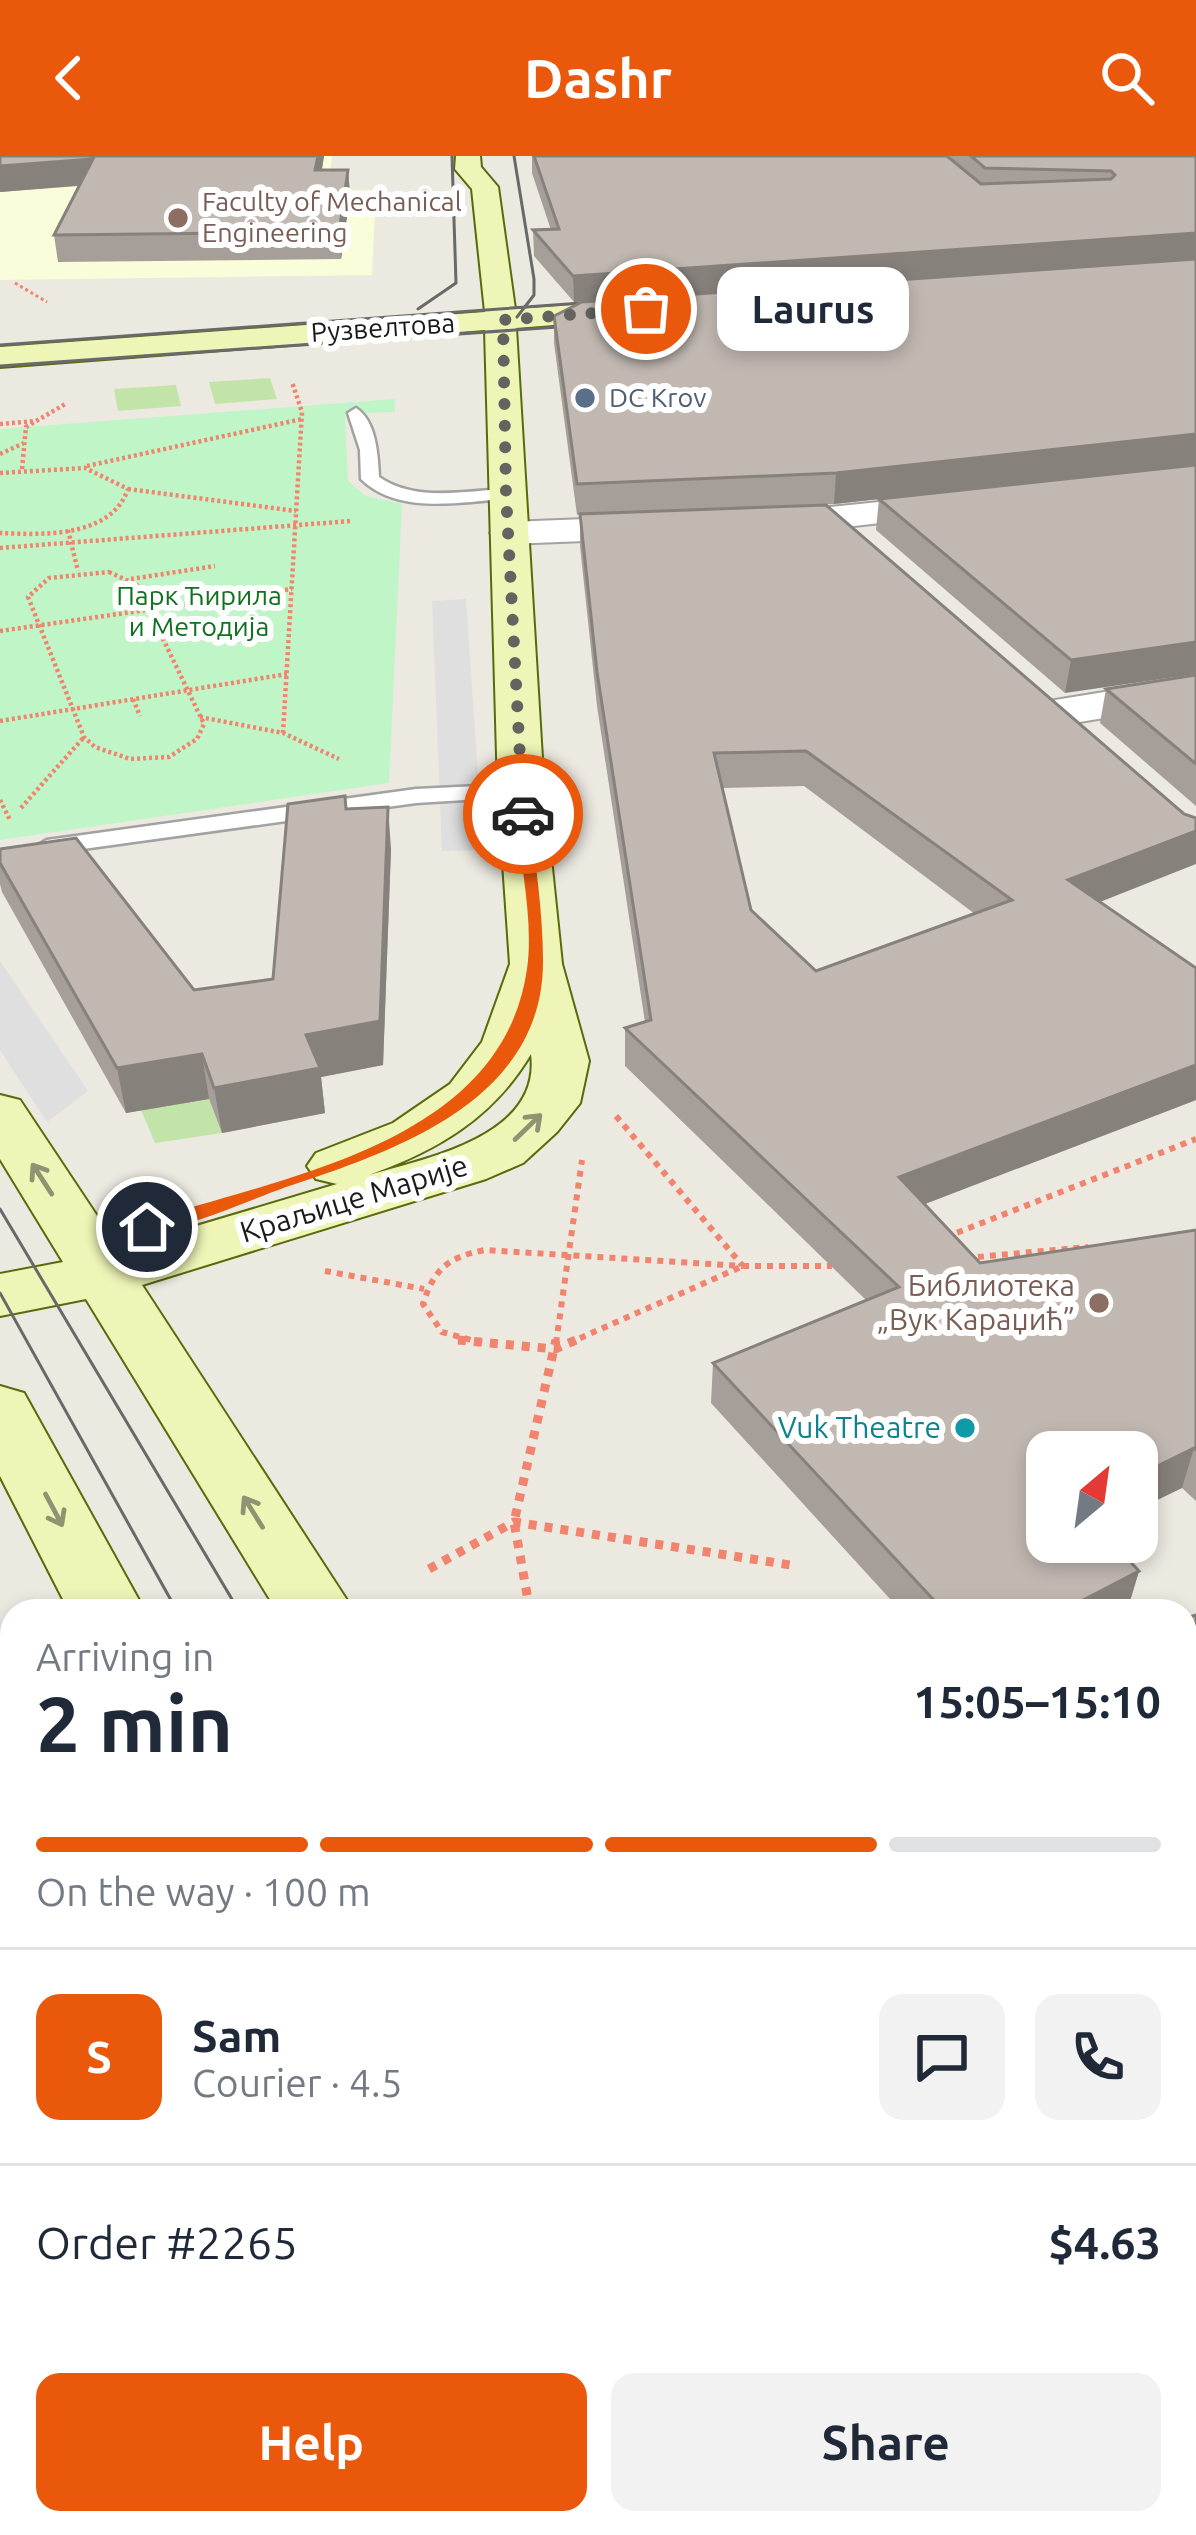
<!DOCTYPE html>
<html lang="en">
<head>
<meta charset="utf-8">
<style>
	:root { --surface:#fff; --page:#f2f2f3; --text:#1f2937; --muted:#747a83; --line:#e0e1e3; --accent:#ea580c }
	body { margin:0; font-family:Ubuntu,sans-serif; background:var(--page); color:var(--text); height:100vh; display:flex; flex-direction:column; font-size:45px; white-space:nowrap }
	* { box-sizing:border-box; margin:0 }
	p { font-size:39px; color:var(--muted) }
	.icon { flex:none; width:66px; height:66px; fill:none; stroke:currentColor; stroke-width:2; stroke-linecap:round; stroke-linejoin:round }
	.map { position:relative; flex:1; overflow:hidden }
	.details { position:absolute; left:0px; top:1443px; width:1197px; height:936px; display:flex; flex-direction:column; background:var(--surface); border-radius:36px 36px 0 0; box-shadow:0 6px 18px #0003 }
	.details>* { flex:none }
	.needle { width:78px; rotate:29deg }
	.tools { position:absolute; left:1026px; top:1275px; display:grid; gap:24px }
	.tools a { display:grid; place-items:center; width:132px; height:132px; border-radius:24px; background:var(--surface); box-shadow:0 6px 18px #0003; font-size:60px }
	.pin { position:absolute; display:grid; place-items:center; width:102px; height:102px; color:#fff; margin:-51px; border:6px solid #fff; border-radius:50%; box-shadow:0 3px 12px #0007 }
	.courier { position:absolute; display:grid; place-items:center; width:120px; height:120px; margin:-60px; border:9px solid #ea580c; border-radius:50%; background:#fff; color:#222; box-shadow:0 3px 15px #0007 }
	.bubble { position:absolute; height:84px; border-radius:24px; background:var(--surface); box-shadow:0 6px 18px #0003; font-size:39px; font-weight:600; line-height:84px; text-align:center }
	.overview em { font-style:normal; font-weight:600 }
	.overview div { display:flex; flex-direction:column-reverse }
	.overview { display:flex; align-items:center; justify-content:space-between; height:204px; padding:0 36px }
	h1 { font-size:78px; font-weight:600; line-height:90px }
	.bar { display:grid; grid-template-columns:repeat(4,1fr); gap:18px 12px; align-content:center; height:144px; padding:0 36px }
	.bar i { height:15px; border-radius:9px; background:var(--line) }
	.bar .on { background:var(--accent) }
	.bar p { grid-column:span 4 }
	.line { display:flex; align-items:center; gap:30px; padding:0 36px; border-top:3px solid var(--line) }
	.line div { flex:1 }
	.round { display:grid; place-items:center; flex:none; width:126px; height:126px; border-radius:24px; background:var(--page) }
	.action { display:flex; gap:24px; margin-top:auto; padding:24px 36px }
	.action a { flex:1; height:138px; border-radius:24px; background:var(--accent); color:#fff; font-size:48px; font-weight:600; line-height:138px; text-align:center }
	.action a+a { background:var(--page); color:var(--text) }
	header { display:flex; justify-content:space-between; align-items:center; height:156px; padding:0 36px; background:var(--accent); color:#fff; font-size:54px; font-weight:600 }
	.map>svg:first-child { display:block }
</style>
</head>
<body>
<header><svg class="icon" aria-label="back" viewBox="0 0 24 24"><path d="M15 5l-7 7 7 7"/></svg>Dashr<svg class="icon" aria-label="search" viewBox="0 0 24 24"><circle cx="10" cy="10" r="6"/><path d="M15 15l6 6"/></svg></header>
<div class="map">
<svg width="1196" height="2379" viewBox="0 0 1196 2379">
	<rect width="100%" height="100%" fill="#ece9e1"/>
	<polygon fill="#fafdda" points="0,0 332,0 327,35 376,34 372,119 0,124"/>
	<g fill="#c3e4a9">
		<polygon points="270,222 277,243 215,248 209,226"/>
		<polygon points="176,229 181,250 118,255 114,233"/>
		<polygon points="209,943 222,977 155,987 141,954"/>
	</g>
	<polygon fill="#c0f5c7" points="395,243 395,256 345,258 348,325 366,340 402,348 389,627 0,684 0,273"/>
	<g fill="#dfdfdf">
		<polygon points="466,443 483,694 442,695 432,445"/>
		<polygon points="0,805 88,935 47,966 0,894"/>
	</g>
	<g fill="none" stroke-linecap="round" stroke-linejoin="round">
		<defs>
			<g id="lane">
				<path d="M356,252C376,265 378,298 379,321C415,346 464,335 505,333L514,338L505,343C458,346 398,359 361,323L360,294L348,257Z"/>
				<polygon points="521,628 533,635 529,640 416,647 47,698 35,691 47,684 416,633"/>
			</g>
			<g id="street">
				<polygon points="967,337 980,340 985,348 980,356 791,377 509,388 490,377 509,366 791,355"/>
				<polygon points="1196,521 1196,547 1055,570 1039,566 1033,557 1039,548 1055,544"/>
			</g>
			<g id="secondary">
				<path d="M456,0H480L481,11L498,31L515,153L642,144L657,153L642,162L516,172L544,635L562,808L589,905L580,947L557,976L523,1007L486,1023L142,1129L354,1455H277L86,1143L0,1160V1118L63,1106L0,1003V939L20,944L119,1093L337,1028L316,1023L307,1010L316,997L393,967L450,928L482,886L510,808L498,635L485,174L0,211V191L485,156L472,33L455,13ZM531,898C542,980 427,1002 369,1019C438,994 493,962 531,898Z"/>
				<polygon points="0,1230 24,1237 145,1455 69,1455 0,1320"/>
				<polygon points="539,2367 648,2367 653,2379 544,2379"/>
				<polygon points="839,2367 949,2367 954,2379 844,2379"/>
			</g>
		</defs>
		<use href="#lane" stroke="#a2a2a2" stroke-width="5"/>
		<use href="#street" stroke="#a2a2a2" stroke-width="4"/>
		<use href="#secondary" stroke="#596a0b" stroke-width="4"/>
		<polyline stroke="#f1846e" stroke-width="3" stroke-dasharray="3 3" stroke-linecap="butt" points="15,127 47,146"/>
		<g stroke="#f1846e" stroke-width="4.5" stroke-dasharray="3 3" stroke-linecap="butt">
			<polyline points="0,268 35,265"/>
			<polyline points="0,298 24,287"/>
			<polyline points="87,310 302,263"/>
			<polyline points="22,313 26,271 67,247"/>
			<path d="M0,317L85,312L128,333C111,382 43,379 0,377"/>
			<polyline points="128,333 296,355"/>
			<polyline points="68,374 78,415"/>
			<polyline points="0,392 351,365"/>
			<polygon points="109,416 137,429 204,568 197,583 169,601 130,603 95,591 84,581 28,441 49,422"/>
			<polyline points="131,423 215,410"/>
			<polyline points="0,475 292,433"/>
			<polyline points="133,543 140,560"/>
			<polyline points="200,561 283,577 339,603"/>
			<polyline points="0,565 287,518"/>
			<polyline points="283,577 302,256 292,226"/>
			<polyline points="0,644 10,664"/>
			<polyline points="21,652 84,581"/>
		</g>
		<g stroke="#f1846e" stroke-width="6" stroke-dasharray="6 6" stroke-linecap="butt">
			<polyline points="616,960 742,1109"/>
			<polyline points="946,1081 1196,983"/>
			<polyline points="966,1102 1088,1091"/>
			<polyline points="743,1110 832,1110"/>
			<polyline points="325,1115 424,1133"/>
			<path d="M482,1187L442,1176L423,1148C434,1113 448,1101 485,1094L743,1110"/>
			<polyline points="556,1187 582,1004"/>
			<polyline points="569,1187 743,1110"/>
		</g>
		<g stroke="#f1846e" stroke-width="9" stroke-dasharray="8 8" stroke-linecap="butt">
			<polyline points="458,1184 555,1193 576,1184"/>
			<polyline points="429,1413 514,1366 797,1410"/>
			<polyline points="530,1455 514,1366 556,1184"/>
		</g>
		<use href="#lane" fill="#fff" fill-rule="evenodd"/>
		<use href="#street" fill="#fff" fill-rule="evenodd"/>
		<use href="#secondary" fill="#eef5b7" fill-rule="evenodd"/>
		<g stroke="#696969" stroke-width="3">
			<polyline points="514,0 534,123 534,139 517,161"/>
			<polyline points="418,153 456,127 452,0"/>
			<polyline points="0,189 610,145"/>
			<polyline points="0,210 587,169"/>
			<polyline points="0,1053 239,1455"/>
			<polyline points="0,1137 177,1455"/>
		</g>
		<g stroke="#696969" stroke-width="4.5">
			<polyline points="696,2367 703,2379"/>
			<polyline points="774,2367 781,2379"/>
		</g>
	</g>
	<g fill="#a69e98" fill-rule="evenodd">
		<polygon points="0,0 324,0 322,14 348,14 350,39 341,103 58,106 54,79 79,30 0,36"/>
		<polygon points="532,0 1196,0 1196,102 574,146 534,100 533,74 551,74 532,17"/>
		<path d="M1196,103V308L834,348L613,357L1100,746L1196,812V944L924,1048L980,1107L1196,1074V1345L1182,1332L1047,1386L1139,1415L1127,1455H901L711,1247L713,1207L866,1144L625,910V872L645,866L597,550L580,390V358L577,359L554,187V160ZM804,630L975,758L816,815L751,754L722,632Z"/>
		<polygon points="1196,309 1065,537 876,374 879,343"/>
		<polygon points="1196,519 1196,650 1100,567 1106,533"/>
		<polygon points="345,640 347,653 391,693 383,909 321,921 325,957 222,977 209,943 126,957 2,736 0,728 0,693 194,834 273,823"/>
		<polygon points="1185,1718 1196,1730 1196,2364 1185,2350"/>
	</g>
	<g fill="#87817c">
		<polygon points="318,0 324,0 317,40 315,14"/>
		<polygon points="93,3 96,28 0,36 0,10"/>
		<polygon points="348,14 350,39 341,103 339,76"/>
		<polygon points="1196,77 1196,102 574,146 573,120"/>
		<polygon points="1196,278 1196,308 834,348 836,317"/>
		<polygon points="1196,486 1196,518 1065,537 1071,504"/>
		<polygon points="388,651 391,693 383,909 321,921 325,957 222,977 214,932"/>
		<polygon points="1196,675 1196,708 1062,761 1068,724"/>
		<polygon points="202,898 209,943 126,957 117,912"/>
		<polygon points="1196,909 1196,944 894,1060 899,1021"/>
		<polygon points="1194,1292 1182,1332 1137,1354 1137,1320"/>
		<polygon points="1139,1415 1127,1455 1062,1455"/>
		<polygon points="1196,1551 1196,1584 1185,1589 1185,1556"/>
	</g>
	<g fill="#c1b8b1" stroke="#87817c" stroke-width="3" fill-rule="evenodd">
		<polygon points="0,0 318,0 315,14 348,14 339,76 54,79 93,3 0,10"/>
		<polygon points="534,0 947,0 981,28 1111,23 1115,19 1111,15 985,12 971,0 1196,0 1196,77 573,120 533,74 559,73"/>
		<polygon points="1196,103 1196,278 836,317 577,328 554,160 582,146"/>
		<polygon points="1196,309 1196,486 1071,504 879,343"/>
		<path d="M826,349L1184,658L1196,662V675L1068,724L1196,812V909L899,1021L980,1107L1196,1074V1294L1194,1292L1137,1320V1296H1047V1386H1112L1139,1415L1062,1455H944L713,1207L899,1131L625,872L651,864L597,516L580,358ZM806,595L1012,744L816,815L751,754L714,597Z"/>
		<polygon points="1196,519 1196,608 1106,533"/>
		<polygon points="345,640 346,653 388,651 380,865 306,879 320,912 214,932 202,898 117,912 0,707 0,693 76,682 194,834 273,823 288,648"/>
		<polygon points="1196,1459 1196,1551 1185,1556 1185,1462"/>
		<polygon points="0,1537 12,1563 12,2325 0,2289"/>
		<polygon points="1185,1718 1196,1730 1196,2311 1185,2298"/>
		<polygon points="26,2367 383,2367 388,2379 30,2379"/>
	</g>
	<defs><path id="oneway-shaft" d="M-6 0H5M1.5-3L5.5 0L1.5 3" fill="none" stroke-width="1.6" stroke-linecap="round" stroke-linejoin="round" transform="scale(3)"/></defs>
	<g stroke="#8f9371">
		<use href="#oneway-shaft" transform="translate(528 971) rotate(-44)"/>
		<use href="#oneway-shaft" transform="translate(42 1023) rotate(-123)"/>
		<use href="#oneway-shaft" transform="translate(54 1354) rotate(62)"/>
		<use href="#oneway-shaft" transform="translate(253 1356) rotate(-122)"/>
	</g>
	<path fill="#ea580c" d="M523,654L530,658C535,706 543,756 543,804C544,944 397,994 289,1030C254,1042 174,1079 141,1075V1067C282,1020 502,989 527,813C534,765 520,706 516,658Z"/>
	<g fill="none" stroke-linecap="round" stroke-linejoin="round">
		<polyline stroke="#646360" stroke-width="12" stroke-dasharray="0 21.6" points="523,658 506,338 503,164 646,153"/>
	</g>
	<g fill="#8d6e63" stroke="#fff" stroke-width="4.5">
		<circle cx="178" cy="62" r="12"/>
		<circle cx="1099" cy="1147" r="12"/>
	</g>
	<circle fill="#5c6f8a" stroke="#fff" stroke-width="4.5" cx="585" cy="242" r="12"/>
	<circle fill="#0f9aa8" stroke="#fff" stroke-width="4.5" cx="965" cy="1272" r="12"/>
	<g text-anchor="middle" stroke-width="12" stroke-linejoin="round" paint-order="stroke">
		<g font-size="27" fill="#785e54" stroke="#fff" text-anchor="start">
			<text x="202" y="55">Faculty of Mechanical<tspan x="202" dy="31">Engineering</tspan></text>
		</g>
		<g font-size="27" fill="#1b1b1b" stroke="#fff">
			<text transform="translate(383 172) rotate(-4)" y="9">Рузвелтова</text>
		</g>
		<g font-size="27" fill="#4e5e75" stroke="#fff" text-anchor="start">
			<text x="609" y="251">DC Krov</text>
		</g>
		<g font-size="27" fill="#117220" stroke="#fff">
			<text x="199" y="449">Парк Ћирила<tspan x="199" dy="31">и Методија</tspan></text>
		</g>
		<g font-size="30" fill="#1b1b1b" stroke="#fff">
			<text transform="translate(354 1043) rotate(-17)" y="10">Краљице Марије</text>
		</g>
		<g font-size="30" fill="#785e54" stroke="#fff" text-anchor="end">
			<text x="1075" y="1140">Библиотека<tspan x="1075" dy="34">„Вук Караџић”</tspan></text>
		</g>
		<g font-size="30" fill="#0d838f" stroke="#fff" text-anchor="end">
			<text x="941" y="1282">Vuk Theatre</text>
		</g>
	</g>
</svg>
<div class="tools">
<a><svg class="needle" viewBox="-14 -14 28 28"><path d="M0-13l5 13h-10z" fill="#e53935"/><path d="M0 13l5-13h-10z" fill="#747a83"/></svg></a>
</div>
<div class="pin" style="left:646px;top:153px;background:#ea580c"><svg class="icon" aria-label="bag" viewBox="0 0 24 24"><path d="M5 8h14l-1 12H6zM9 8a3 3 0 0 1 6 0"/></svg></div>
<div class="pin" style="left:147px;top:1071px;background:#1f2937"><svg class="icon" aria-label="home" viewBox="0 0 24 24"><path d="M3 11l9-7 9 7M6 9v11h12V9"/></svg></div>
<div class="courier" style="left:523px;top:658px"><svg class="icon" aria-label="car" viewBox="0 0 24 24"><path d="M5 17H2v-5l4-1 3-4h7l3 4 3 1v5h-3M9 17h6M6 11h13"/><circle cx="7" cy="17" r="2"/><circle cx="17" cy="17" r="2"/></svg></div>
<div class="bubble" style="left:717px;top:111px;width:192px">Laurus</div>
<section class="details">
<div class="overview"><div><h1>2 min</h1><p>Arriving in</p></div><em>15:05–15:10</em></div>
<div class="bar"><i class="on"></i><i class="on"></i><i class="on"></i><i></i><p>On the way · 100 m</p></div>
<div class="line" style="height:216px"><b class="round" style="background:var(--accent);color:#fff">S</b><div><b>Sam</b><p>Courier · 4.5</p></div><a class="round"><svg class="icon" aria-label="chat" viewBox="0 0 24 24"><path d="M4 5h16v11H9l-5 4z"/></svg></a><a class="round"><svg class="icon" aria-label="phone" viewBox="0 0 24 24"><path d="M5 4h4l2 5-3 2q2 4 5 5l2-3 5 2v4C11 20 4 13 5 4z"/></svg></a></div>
<div class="line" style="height:156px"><div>Order #2265</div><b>$4.63</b></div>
<div class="action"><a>Help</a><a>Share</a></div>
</section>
</div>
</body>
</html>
